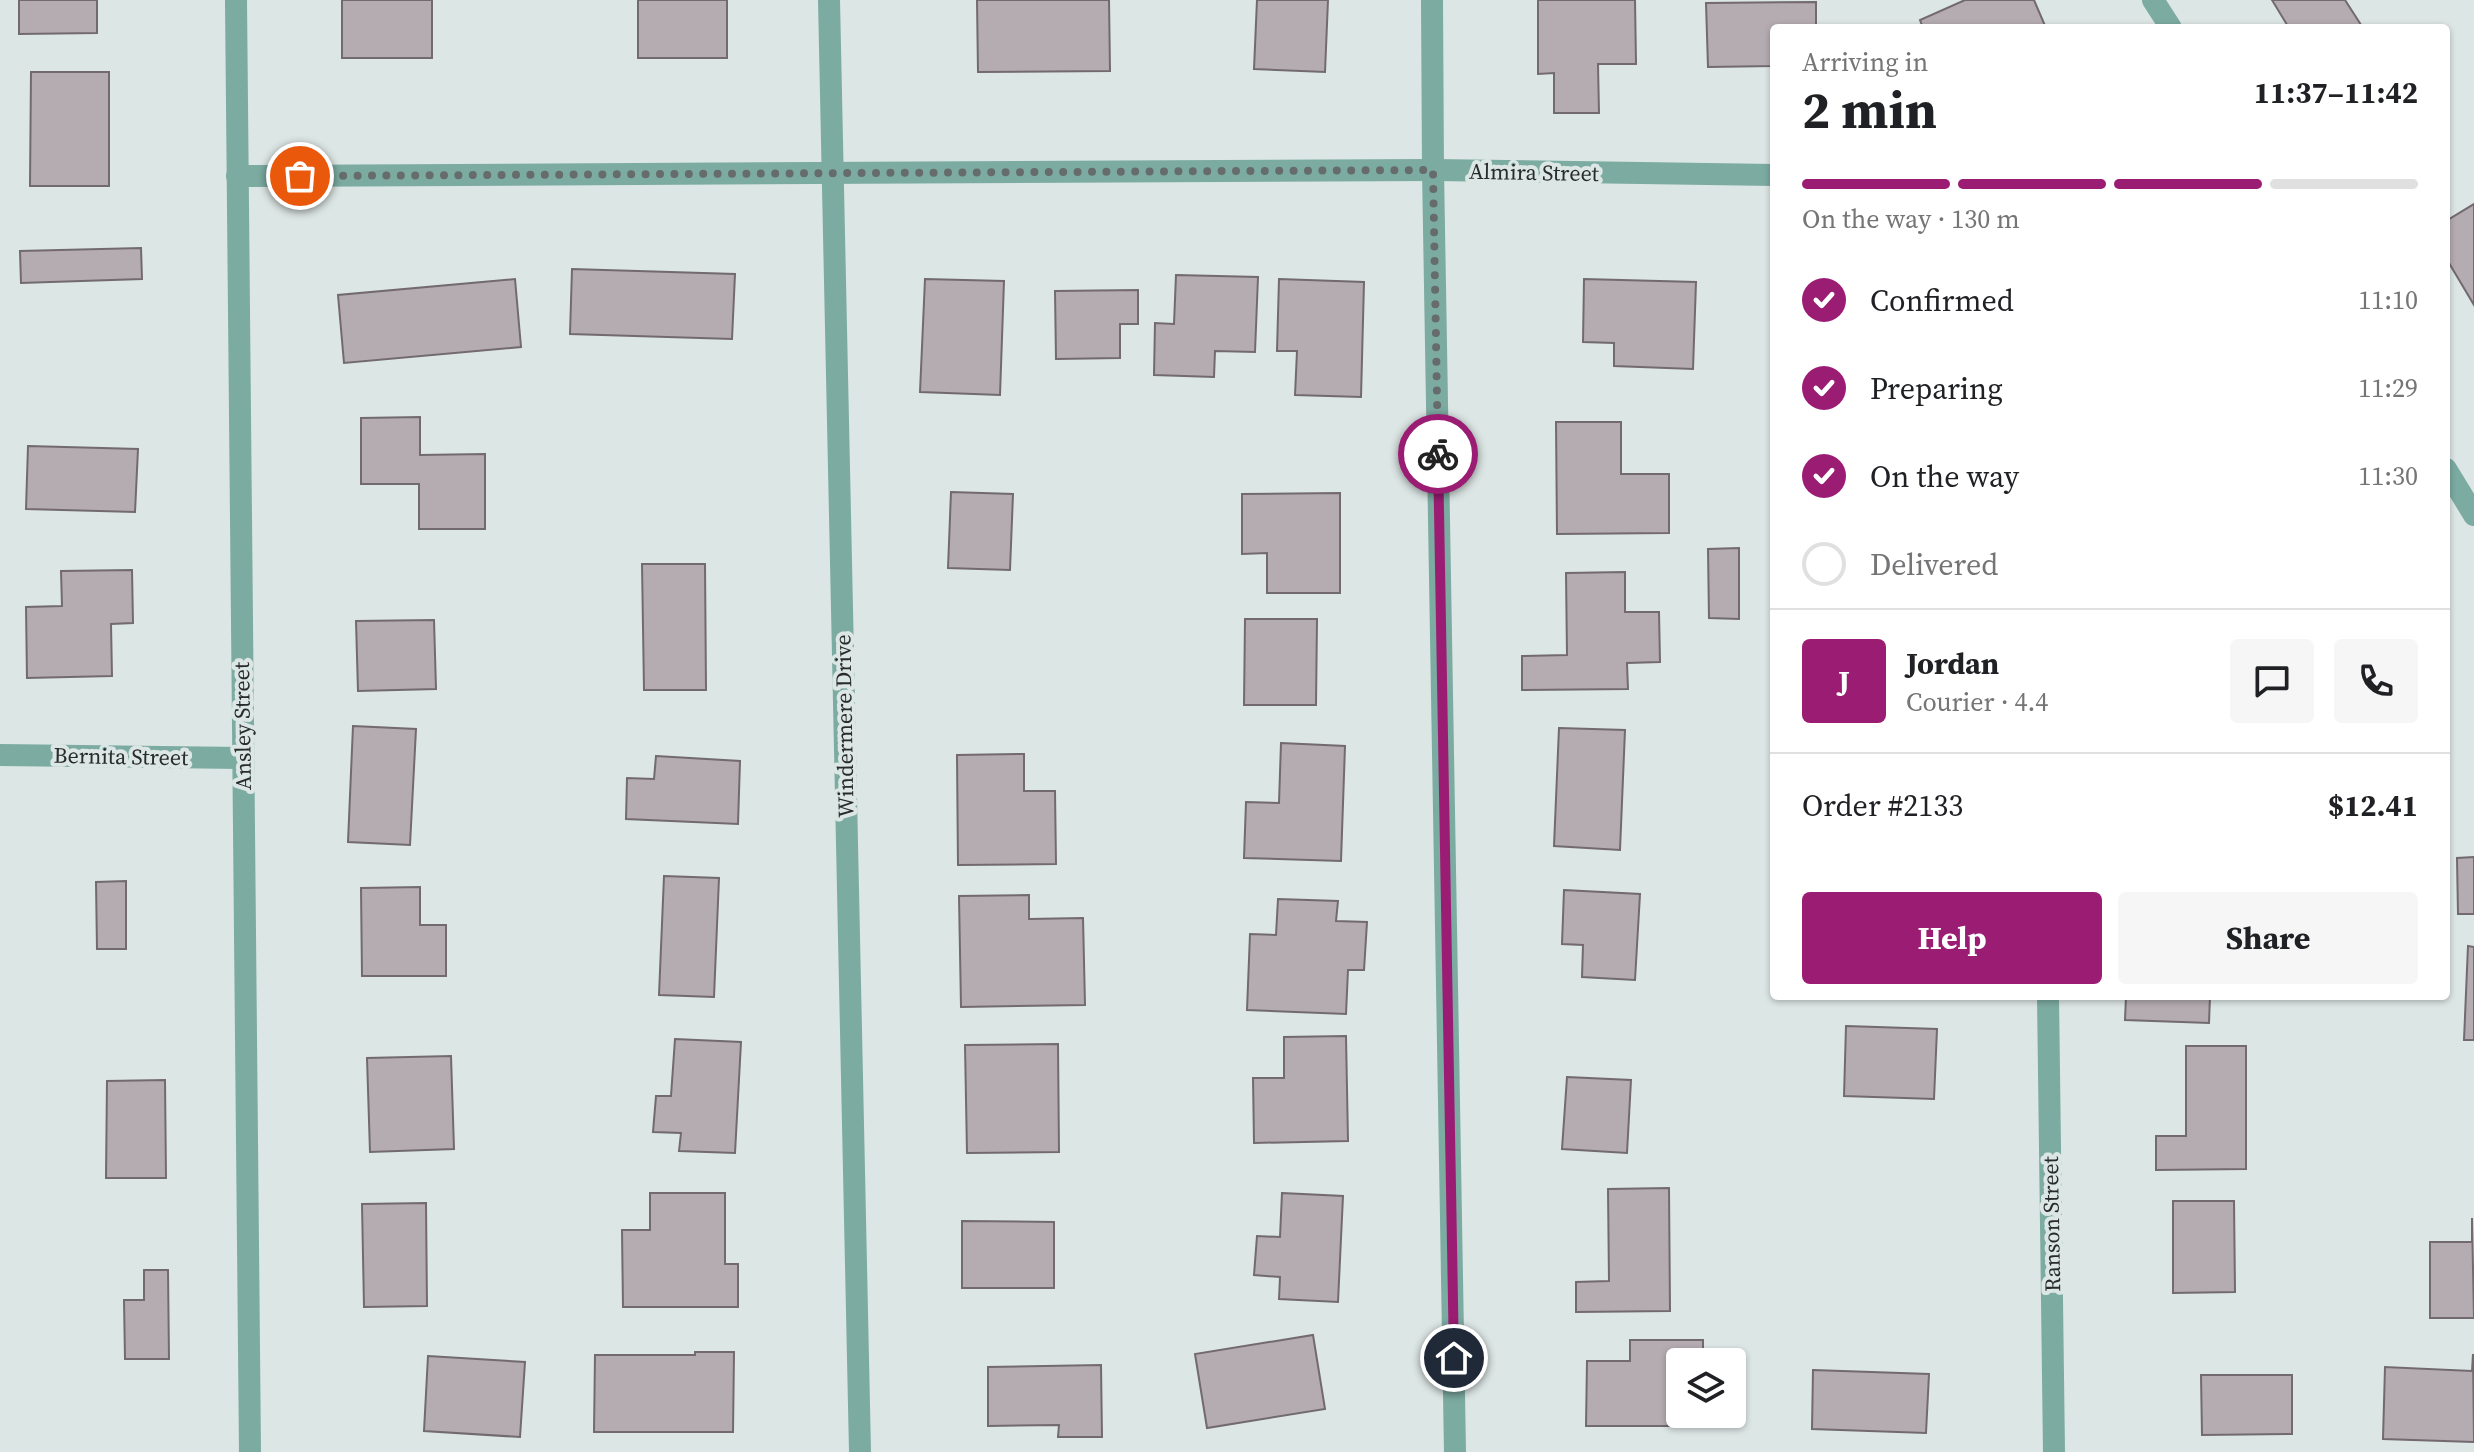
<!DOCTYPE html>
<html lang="en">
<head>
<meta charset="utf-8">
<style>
	:root { --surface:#fff; --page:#f6f6f6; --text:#202124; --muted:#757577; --line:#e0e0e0; --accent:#9b1d73 }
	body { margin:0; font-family:"Source Serif 4",serif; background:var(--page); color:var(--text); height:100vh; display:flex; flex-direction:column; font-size:30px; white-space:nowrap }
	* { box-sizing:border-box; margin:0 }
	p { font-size:26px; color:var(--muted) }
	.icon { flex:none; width:44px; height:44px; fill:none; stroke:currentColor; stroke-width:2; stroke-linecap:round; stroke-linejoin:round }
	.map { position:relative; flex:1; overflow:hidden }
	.details { position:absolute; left:1770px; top:24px; width:680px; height:976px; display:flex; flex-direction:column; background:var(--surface); border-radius:8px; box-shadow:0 2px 6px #0004 }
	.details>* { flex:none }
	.controls { position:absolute; left:1666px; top:1348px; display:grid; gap:16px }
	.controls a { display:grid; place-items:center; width:80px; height:80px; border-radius:8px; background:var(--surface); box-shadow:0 2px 6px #0004; font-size:40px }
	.pin { position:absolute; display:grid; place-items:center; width:68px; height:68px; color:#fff; margin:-34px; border:4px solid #fff; border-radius:50%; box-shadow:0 2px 8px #0007 }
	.courier { position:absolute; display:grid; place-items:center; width:80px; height:80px; margin:-40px; border:6px solid #9b1d73; border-radius:50%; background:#fff; color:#222; box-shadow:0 2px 10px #0007 }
	.overview em { font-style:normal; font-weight:700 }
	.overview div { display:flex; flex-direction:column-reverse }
	.overview { display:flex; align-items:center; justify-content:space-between; height:136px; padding:0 32px }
	h1 { font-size:52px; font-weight:700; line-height:60px }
	.bar { display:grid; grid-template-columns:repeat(4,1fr); gap:12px 8px; align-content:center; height:96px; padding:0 32px }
	.bar i { height:10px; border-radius:6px; background:var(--line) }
	.bar .selected { background:var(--accent) }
	.bar p { grid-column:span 4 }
	.line { display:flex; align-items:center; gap:20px; padding:0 32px; border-top:2px solid var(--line) }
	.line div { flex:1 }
	.round { display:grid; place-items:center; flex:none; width:84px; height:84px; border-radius:8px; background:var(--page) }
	ol { padding:0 32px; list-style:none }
	li { display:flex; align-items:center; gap:24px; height:88px }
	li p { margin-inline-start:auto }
	li .icon { padding:8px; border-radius:50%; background:var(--accent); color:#fff; stroke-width:4 }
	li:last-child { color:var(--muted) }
	li i { width:44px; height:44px; border:4px solid var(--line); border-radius:50% }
	.cta { display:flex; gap:16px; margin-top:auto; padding:16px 32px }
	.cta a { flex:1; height:92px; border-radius:8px; background:var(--accent); color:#fff; font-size:32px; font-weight:700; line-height:92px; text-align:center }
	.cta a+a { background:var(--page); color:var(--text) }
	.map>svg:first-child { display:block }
</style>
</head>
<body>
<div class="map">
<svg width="2474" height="1452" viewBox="0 0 2474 1452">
	<rect width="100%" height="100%" fill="#dce6e4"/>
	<g fill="#b4acb0" stroke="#726a6e" stroke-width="2">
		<polygon points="19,0 97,0 97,33 19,34"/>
		<rect x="342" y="0" width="90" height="58"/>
		<rect x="638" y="0" width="89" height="58"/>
		<polygon points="977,0 1109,0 1110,71 978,72"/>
		<polygon points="1257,0 1328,0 1325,72 1254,69"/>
		<polygon points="1538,0 1635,0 1636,64 1598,64 1599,113 1554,113 1554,73 1538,74"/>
		<polygon points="1965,0 2034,0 2046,28 1923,28 1920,20"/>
		<polygon points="2272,0 2345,0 2363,28 2289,28"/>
		<polygon points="1816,2 1816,28 1774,28 1774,66 1708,67 1706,3"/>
		<polygon points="31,72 109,72 109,186 30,186"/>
		<polygon points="2474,204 2474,305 2446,258 2446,221"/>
		<polygon points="141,248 142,279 21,283 20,251"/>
		<polygon points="572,269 735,274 732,339 570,334"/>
		<polygon points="1176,275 1258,277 1255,352 1215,351 1214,377 1154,375 1155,323 1174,324"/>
		<polygon points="515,279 521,347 344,363 338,295"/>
		<polygon points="925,279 1004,281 1000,395 920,392"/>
		<polygon points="1279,279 1364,282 1361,397 1295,395 1297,351 1277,351"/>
		<polygon points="1584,279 1696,282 1693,369 1614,366 1614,343 1583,342"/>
		<polygon points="1138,290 1138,324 1120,324 1120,358 1056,359 1055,291"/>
		<polygon points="420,417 420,455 485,454 485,529 419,529 419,484 361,484 361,418"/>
		<polygon points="1556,422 1621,422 1621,474 1669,474 1669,533 1557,534"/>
		<polygon points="28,446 138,449 135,512 26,509"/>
		<polygon points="951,492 1013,494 1010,570 948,568"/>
		<polygon points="1340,493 1340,593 1267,593 1267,553 1242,554 1242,494"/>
		<polygon points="1739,548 1739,619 1709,618 1708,549"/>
		<polygon points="642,564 705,564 706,690 644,690"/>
		<polygon points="132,570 133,623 111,624 112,676 27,678 26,607 62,606 61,571"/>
		<polygon points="1625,572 1625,612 1659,612 1660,662 1627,663 1628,689 1522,690 1522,656 1567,655 1566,573"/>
		<polygon points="1245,619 1317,619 1316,705 1244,705"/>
		<polygon points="434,620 436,689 358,691 356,621"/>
		<polygon points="353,726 416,729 410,845 348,842"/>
		<polygon points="1559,728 1625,730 1620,850 1554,846"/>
		<polygon points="1281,743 1345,746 1341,861 1244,858 1246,802 1279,803"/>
		<polygon points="1024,754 1024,791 1055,791 1056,864 958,865 957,755"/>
		<polygon points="656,756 740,761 738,824 626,819 627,778 654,779"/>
		<polygon points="2474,857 2474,914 2458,914 2457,858"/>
		<polygon points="664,876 719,878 714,997 659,995"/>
		<polygon points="126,881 126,949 97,949 96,882"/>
		<polygon points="420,887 420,925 446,925 446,976 362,976 361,888"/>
		<polygon points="1564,890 1640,894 1635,980 1582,977 1583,945 1562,944"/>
		<polygon points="1029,895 1029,919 1083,918 1085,1005 961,1007 959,896"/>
		<polygon points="1278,899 1338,901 1336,921 1367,922 1364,970 1348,970 1346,1014 1247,1010 1250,934 1276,935"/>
		<polygon points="2468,946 2474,947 2474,1040 2464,1040"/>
		<polygon points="2126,996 2210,996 2209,1023 2125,1020"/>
		<polygon points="1846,1026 1937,1029 1934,1099 1844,1096"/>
		<polygon points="1346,1036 1348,1141 1254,1143 1253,1078 1284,1078 1284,1037"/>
		<polygon points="675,1039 741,1042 735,1153 679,1151 681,1133 653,1132 656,1096 671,1096"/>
		<polygon points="1058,1044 1059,1152 967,1153 965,1045"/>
		<polygon points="2186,1046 2246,1046 2246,1169 2156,1170 2156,1136 2186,1136"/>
		<polygon points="451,1056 454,1149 370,1152 367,1058"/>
		<polygon points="1567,1077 1631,1080 1627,1153 1562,1149"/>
		<polygon points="165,1080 166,1178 106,1178 107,1081"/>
		<polygon points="1669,1188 1670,1311 1576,1312 1576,1282 1609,1281 1608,1189"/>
		<polygon points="650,1193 725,1193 725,1264 738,1264 738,1307 623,1307 622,1230 650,1230"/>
		<polygon points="1282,1193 1343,1196 1338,1302 1279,1299 1280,1277 1254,1275 1257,1236 1280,1237"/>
		<polygon points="2173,1201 2234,1201 2235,1292 2173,1293"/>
		<polygon points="426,1203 427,1306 364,1307 362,1204"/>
		<polygon points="2472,1218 2474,1318 2430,1318 2430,1242 2472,1242"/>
		<polygon points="962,1221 1054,1222 1054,1288 962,1288"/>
		<polygon points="144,1270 168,1270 169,1359 125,1359 124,1300 144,1300"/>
		<polygon points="1313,1335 1325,1409 1207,1428 1195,1354"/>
		<polygon points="1630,1340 1703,1340 1703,1362 1680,1362 1680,1414 1703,1414 1703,1426 1586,1426 1587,1361 1630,1361"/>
		<polygon points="695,1352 734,1352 733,1432 594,1432 595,1355 695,1355"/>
		<polygon points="2473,1354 2474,1442 2383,1439 2385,1367 2472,1371"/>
		<polygon points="428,1356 525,1362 520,1437 424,1431"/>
		<polygon points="1101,1365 1102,1437 1058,1437 1059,1425 988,1426 988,1367"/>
		<polygon points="1813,1370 1929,1374 1926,1433 1812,1429"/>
		<polygon points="2201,1375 2292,1375 2292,1434 2202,1435"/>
	</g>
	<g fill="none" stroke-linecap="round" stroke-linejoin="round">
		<g stroke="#7caba1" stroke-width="22">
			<polyline points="236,0 250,1452"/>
			<polyline points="829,0 860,1452"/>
			<polyline points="1432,0 1433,170 1455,1452"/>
			<polyline points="2153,0 2171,28"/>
			<polyline points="237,176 1433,170 1774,175"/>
			<polyline points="2446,469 2474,515"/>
			<polyline points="0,755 242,758"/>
			<polyline points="2048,996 2054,1452"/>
		</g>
	</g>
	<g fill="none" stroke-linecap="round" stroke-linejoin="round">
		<polyline stroke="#666c6b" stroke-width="8" stroke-dasharray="0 14.4" points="300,176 1433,170 1438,454"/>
		<polyline stroke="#9b1d73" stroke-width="10" points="1438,454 1454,1358"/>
	</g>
	<g text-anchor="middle" stroke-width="8" stroke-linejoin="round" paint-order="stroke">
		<g font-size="22" fill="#272b2a" stroke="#dce6e4">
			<text transform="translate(1534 172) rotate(1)" y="8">Almira Street</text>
			<text transform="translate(242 726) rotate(-91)" y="8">Ansley Street</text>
			<text transform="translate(844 726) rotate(-91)" y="8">Windermere Drive</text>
			<text transform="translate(121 756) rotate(1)" y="8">Bernita Street</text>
			<text transform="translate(2051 1224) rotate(-91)" y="8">Ranson Street</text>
		</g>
	</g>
</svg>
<div class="controls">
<a><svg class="icon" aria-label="layers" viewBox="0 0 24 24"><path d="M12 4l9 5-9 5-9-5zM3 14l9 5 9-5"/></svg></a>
</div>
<div class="pin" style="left:300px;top:176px;background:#ea580c"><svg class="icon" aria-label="bag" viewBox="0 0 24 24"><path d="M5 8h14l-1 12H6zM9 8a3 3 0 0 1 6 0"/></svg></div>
<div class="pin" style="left:1454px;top:1358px;background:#1f2937"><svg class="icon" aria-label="home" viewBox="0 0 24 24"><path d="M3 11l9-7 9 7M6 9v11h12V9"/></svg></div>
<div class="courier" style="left:1438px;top:454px"><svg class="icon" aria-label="bike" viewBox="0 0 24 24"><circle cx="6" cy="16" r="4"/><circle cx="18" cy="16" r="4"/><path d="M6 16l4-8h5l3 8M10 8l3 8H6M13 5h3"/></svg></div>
<section class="details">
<div class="overview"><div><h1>2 min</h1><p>Arriving in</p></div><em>11:37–11:42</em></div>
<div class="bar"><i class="selected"></i><i class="selected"></i><i class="selected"></i><i></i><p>On the way · 130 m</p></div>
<ol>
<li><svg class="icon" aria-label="check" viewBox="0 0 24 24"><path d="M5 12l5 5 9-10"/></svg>Confirmed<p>11:10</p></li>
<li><svg class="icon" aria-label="check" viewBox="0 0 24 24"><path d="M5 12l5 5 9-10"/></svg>Preparing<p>11:29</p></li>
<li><svg class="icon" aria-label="check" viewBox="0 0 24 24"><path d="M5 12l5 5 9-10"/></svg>On the way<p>11:30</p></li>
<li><i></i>Delivered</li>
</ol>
<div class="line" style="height:144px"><b class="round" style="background:var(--accent);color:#fff">J</b><div><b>Jordan</b><p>Courier · 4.4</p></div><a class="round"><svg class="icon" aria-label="chat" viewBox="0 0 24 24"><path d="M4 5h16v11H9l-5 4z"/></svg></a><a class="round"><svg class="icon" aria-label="phone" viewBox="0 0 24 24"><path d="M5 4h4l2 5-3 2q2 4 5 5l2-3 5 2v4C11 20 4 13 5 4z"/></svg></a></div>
<div class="line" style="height:104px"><div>Order #2133</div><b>$12.41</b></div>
<div class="cta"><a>Help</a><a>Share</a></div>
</section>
</div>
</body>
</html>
